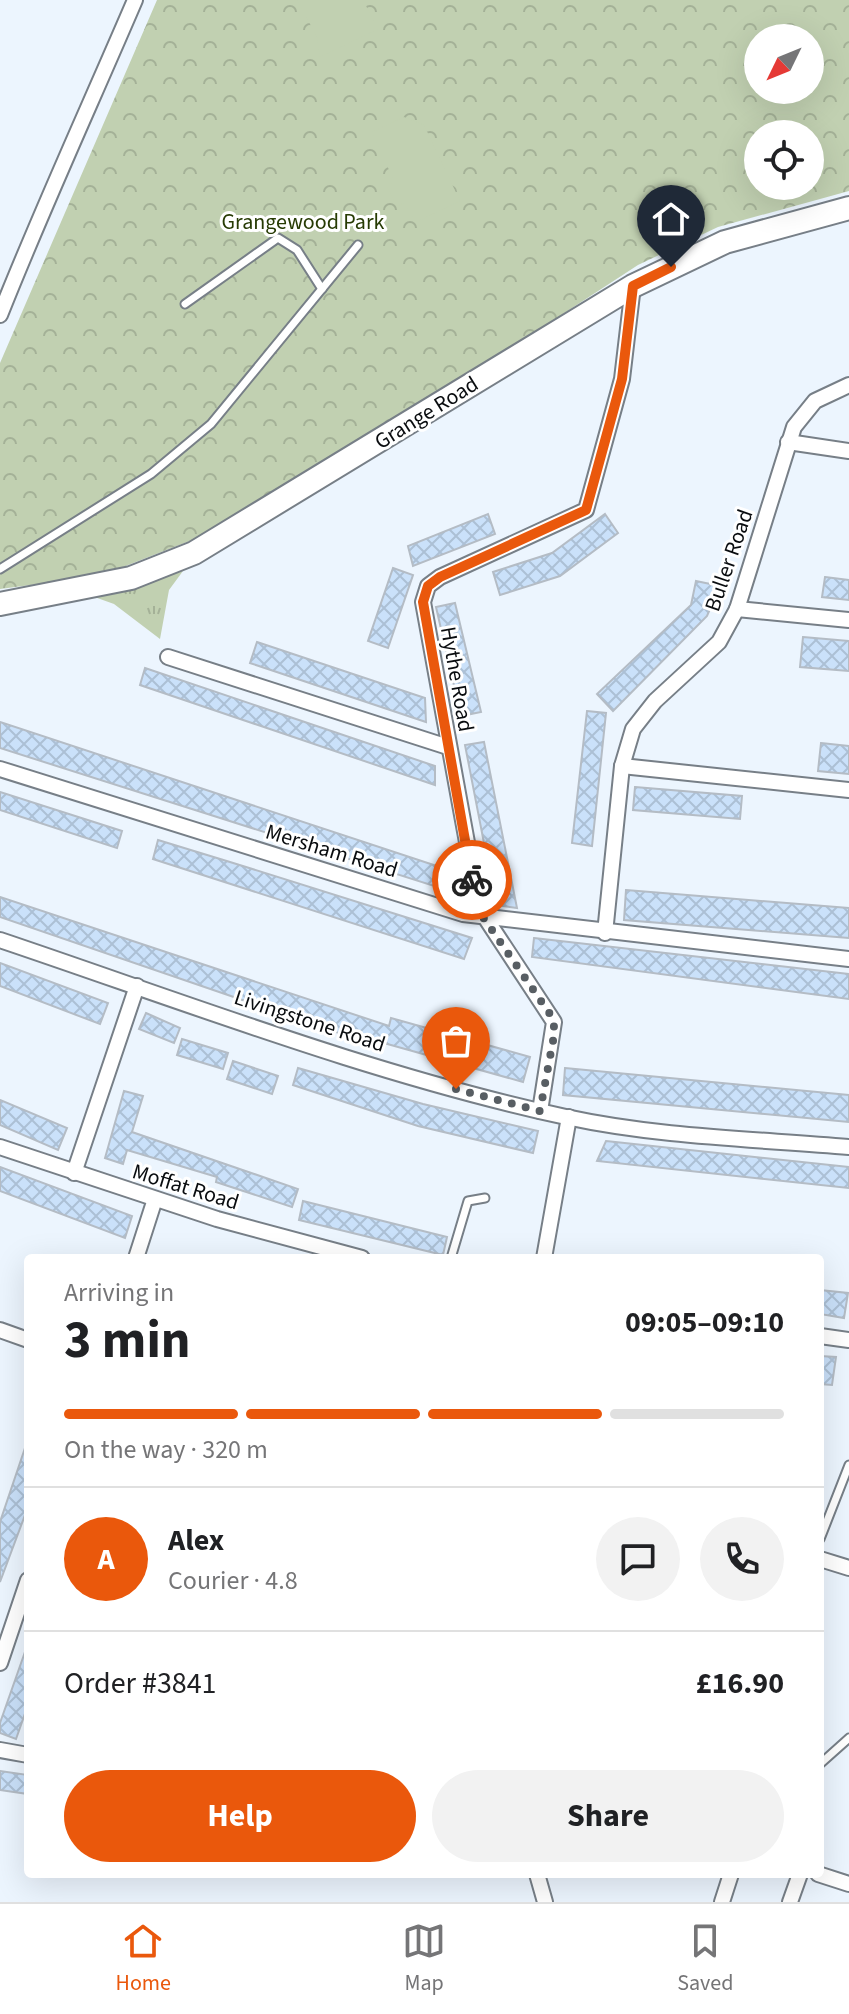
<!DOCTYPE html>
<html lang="en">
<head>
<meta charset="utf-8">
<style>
	:root { --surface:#fff; --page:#f2f2f2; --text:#202124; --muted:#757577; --line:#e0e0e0; --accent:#ea580c }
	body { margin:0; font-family:"Source Sans 3",sans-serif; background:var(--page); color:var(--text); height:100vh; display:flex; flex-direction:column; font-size:30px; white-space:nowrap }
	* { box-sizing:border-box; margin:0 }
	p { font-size:26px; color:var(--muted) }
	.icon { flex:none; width:44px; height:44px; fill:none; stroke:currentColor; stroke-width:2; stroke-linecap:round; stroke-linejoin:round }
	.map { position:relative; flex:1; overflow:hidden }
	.details { position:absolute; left:24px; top:1254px; width:800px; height:624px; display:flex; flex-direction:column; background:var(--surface); border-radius:8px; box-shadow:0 8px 32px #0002 }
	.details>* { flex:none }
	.needle { width:52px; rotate:227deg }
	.tools { position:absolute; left:744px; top:24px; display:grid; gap:16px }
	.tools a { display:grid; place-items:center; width:80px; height:80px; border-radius:50%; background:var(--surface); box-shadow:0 8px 32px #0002; font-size:40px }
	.pin { position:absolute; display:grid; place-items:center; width:68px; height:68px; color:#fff; margin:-82px -34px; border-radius:50% 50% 50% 0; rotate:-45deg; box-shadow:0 0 8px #0007 }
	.pin .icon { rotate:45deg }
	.courier { position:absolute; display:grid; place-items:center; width:80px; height:80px; margin:-40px; border:6px solid #ea580c; border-radius:50%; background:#fff; color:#222; box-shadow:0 2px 10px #0007 }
	.head em { font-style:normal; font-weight:700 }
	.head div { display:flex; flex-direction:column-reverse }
	.head { display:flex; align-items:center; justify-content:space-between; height:136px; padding:0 40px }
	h1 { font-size:52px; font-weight:700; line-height:60px }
	.bar { display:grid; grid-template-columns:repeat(4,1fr); gap:12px 8px; align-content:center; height:96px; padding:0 40px }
	.bar i { height:10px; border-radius:6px; background:var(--line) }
	.bar .on { background:var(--accent) }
	.bar p { grid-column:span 4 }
	.line { display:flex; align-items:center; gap:20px; padding:0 40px; border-top:2px solid var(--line) }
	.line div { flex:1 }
	.round { display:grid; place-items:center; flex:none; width:84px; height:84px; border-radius:42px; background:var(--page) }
	.action { display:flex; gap:16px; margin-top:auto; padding:16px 40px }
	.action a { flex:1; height:92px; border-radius:48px; background:var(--accent); color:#fff; font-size:32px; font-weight:700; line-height:92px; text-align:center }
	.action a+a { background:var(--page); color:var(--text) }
	.menu { display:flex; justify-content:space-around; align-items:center; height:112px; border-top:2px solid var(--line); background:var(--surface); font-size:22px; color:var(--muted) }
	.menu a { display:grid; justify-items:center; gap:4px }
	.menu .on { color:var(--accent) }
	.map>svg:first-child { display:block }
</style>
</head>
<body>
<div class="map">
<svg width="849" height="1902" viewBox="0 0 849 1902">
	<defs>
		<pattern id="grass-tufts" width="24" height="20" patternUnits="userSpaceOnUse" patternTransform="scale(2)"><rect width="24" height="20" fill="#c1d0b1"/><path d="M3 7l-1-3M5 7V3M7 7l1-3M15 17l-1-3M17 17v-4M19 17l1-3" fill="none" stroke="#a4b197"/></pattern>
		<pattern id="park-crowns" width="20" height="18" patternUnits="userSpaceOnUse" patternTransform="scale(2)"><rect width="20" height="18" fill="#c1d0b1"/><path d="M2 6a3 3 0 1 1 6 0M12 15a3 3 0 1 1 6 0" fill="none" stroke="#a4b197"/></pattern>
		<pattern id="building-cross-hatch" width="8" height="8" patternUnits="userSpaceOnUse" patternTransform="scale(2)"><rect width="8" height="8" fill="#cae1fa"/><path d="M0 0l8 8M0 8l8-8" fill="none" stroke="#acc0d5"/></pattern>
	</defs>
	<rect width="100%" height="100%" fill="#ecf5fe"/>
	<polygon fill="url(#grass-tufts)" points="183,571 169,590 160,639 114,604 86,594 135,587"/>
	<path fill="url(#park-crowns)" fill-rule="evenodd" d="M157,0H849V191L718,227L638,265L251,517L100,576L0,589V363ZM758,38H810V90H758ZM758,134H810V186H758Z"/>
	<g fill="#c1d0b1">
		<polygon points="297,0 363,0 378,29 320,57 317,37"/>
		<polygon points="404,117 424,125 460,201 416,222 404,203 397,206 387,186 394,181 372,132"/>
	</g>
	<g fill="url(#building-cross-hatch)" stroke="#b4bcc5" stroke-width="2">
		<polygon points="488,514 495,534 413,566 408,546"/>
		<polygon points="605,514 618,533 560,576 500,595 493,572 552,553"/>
		<polygon points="393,568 413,575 388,648 368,641"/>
		<polygon points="825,577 849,580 849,600 822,597"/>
		<polygon points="696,581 720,586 707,616 613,711 597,694 691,605"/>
		<polygon points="455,603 481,712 461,716 436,607"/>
		<polygon points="803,637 849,641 849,671 800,667"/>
		<polygon points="257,642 425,698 426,722 250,663"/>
		<polygon points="145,668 435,766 435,785 140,685"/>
		<polygon points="587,711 606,713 592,846 572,843"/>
		<polygon points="0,722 455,872 453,892 0,748"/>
		<polygon points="484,742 517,908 496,905 465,745"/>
		<polygon points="821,743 849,746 849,774 818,771"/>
		<polygon points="635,787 742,796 740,819 633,810"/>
		<polygon points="0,792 122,831 117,848 0,810"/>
		<polygon points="158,840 230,862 472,938 464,959 153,859"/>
		<polygon points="626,890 849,908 849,938 624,920"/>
		<polygon points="0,897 389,1026 391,1018 530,1057 523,1082 366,1038 365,1042 0,917"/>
		<polygon points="534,938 849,974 849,999 532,957"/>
		<polygon points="0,963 108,1003 100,1024 0,986"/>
		<polygon points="146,1013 180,1028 174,1043 139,1029"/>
		<polygon points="182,1039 228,1053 223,1069 177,1055"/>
		<polygon points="233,1061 278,1076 272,1094 227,1079"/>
		<polygon points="298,1068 423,1104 538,1131 533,1153 418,1126 293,1085"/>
		<polygon points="565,1068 849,1095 849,1122 563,1095"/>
		<polygon points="124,1091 143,1096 132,1132 298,1189 292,1207 216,1182 217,1177 127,1150 123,1164 105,1158"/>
		<polygon points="0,1100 67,1128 58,1150 0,1125"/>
		<polygon points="606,1141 849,1167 849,1188 597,1161"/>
		<polygon points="0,1167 132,1216 125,1238 0,1191"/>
		<polygon points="303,1201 447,1237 443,1255 299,1220"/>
		<polygon points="820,1290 848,1293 844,1318 820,1314"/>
		<polygon points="820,1356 836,1357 832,1385 820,1384"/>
		<polygon points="26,1445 28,1507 0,1582 0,1522"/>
		<polygon points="26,1649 28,1705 16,1739 0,1733 0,1723"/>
		<polygon points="0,1771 28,1775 28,1794 0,1790"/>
	</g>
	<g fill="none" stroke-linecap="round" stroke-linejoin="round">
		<defs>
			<g id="service">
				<polyline points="185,304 278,238 297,250 322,289"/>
				<polyline points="0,569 151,474 211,424 358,245"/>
				<polyline points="451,1258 468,1201 485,1198"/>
				<polyline points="820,1539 849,1465"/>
				<polyline points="820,1764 849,1738"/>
			</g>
			<g id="minor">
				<path d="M0,315C42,209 90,105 135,0"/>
				<polyline points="788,442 849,451"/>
				<polyline points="737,609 849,620"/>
				<polyline points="168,657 448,747"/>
				<polyline points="622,766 849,790"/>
				<polyline points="0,769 463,914 849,959"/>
				<polyline points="605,933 622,766 633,729 655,701 719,642 737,609 794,427 815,401 849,385"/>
				<path d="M0,940C187,1003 373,1075 566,1117C658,1137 755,1139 849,1147"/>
				<polyline points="540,1111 554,1022 479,908 423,602 428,586 440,577 586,510 622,379 633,286"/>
				<polyline points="0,1147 217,1219 362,1258"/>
				<polyline points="74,1173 137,986"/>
				<polyline points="136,1258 155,1199"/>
				<polyline points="544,1258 569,1117"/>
				<polyline points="0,1330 28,1340"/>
				<polyline points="820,1336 849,1340"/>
				<polyline points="820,1559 849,1568"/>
				<polyline points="0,1663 28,1580"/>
				<polyline points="0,1750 28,1755"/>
				<polyline points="537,1874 545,1902"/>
				<polyline points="818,1874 849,1884"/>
				<polyline points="722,1902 731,1874"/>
				<polyline points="790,1902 800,1874"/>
			</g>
			<polyline id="primary" points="0,604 131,578 194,553 633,286 725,242 849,208"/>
		</defs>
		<use href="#service" stroke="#777f87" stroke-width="11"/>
		<use href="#minor" stroke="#777f87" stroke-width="18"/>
		<use href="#primary" stroke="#777f87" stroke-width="26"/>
		<use href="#service" stroke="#fff" stroke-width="7"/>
		<use href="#minor" stroke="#fff" stroke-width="14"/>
		<use href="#primary" stroke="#fff" stroke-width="22"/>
	</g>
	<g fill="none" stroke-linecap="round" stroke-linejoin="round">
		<polyline stroke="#585e63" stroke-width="8" stroke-dasharray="0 14.4" points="456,1089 540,1111 555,1030 550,1014 483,917 472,880"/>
		<polyline stroke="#ea580c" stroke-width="10" points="472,880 423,602 428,586 440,577 586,510 622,379 633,286 671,267"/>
	</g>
	<g text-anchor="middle" stroke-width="6" stroke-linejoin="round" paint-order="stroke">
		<g font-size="22" fill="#273b04" stroke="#fff">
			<text x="303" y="229">Grangewood Park</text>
		</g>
		<g font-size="22" fill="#090c0f" stroke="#fff">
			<text transform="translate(426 412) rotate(-32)" y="8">Grange Road</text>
			<text transform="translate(728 560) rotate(-71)" y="8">Buller Road</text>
			<text transform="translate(458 679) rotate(80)" y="8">Hythe Road</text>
			<text transform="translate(332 850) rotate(17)" y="8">Mersham Road</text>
			<text transform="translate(310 1020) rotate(18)" y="8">Livingstone Road</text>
			<text transform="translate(186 1186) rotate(17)" y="8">Moffat Road</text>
		</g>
	</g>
</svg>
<div class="tools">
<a><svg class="needle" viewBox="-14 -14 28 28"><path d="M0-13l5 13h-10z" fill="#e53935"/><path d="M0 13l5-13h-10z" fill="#757577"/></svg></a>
<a><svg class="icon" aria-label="locate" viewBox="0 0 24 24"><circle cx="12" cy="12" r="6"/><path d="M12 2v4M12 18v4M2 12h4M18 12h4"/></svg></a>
</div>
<div class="pin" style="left:456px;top:1089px;background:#ea580c"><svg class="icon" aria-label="bag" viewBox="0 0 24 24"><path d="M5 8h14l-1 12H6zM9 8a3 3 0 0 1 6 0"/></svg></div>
<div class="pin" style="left:671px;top:267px;background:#1f2937"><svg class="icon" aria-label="home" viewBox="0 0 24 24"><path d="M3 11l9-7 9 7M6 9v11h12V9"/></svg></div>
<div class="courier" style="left:472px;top:880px"><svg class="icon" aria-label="bike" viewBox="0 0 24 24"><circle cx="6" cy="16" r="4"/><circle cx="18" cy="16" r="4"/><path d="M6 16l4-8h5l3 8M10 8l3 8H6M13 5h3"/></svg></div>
<section class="details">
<div class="head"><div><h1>3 min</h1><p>Arriving in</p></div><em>09:05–09:10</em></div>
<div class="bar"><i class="on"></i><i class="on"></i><i class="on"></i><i></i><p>On the way · 320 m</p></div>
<div class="line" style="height:144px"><b class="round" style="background:var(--accent);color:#fff">A</b><div><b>Alex</b><p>Courier · 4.8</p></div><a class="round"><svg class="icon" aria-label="chat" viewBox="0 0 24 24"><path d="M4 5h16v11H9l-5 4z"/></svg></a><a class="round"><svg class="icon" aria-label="phone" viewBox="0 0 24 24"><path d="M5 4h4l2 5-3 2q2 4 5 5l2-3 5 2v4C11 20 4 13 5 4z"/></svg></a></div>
<div class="line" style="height:104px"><div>Order #3841</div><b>£16.90</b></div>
<div class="action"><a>Help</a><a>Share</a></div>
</section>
</div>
<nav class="menu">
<a class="on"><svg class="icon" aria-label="home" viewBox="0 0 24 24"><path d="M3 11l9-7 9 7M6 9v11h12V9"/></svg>Home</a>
<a><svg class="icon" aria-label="map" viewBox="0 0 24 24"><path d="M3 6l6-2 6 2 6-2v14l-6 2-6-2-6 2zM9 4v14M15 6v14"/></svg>Map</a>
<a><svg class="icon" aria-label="saved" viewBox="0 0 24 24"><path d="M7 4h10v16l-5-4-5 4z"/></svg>Saved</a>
</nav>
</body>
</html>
